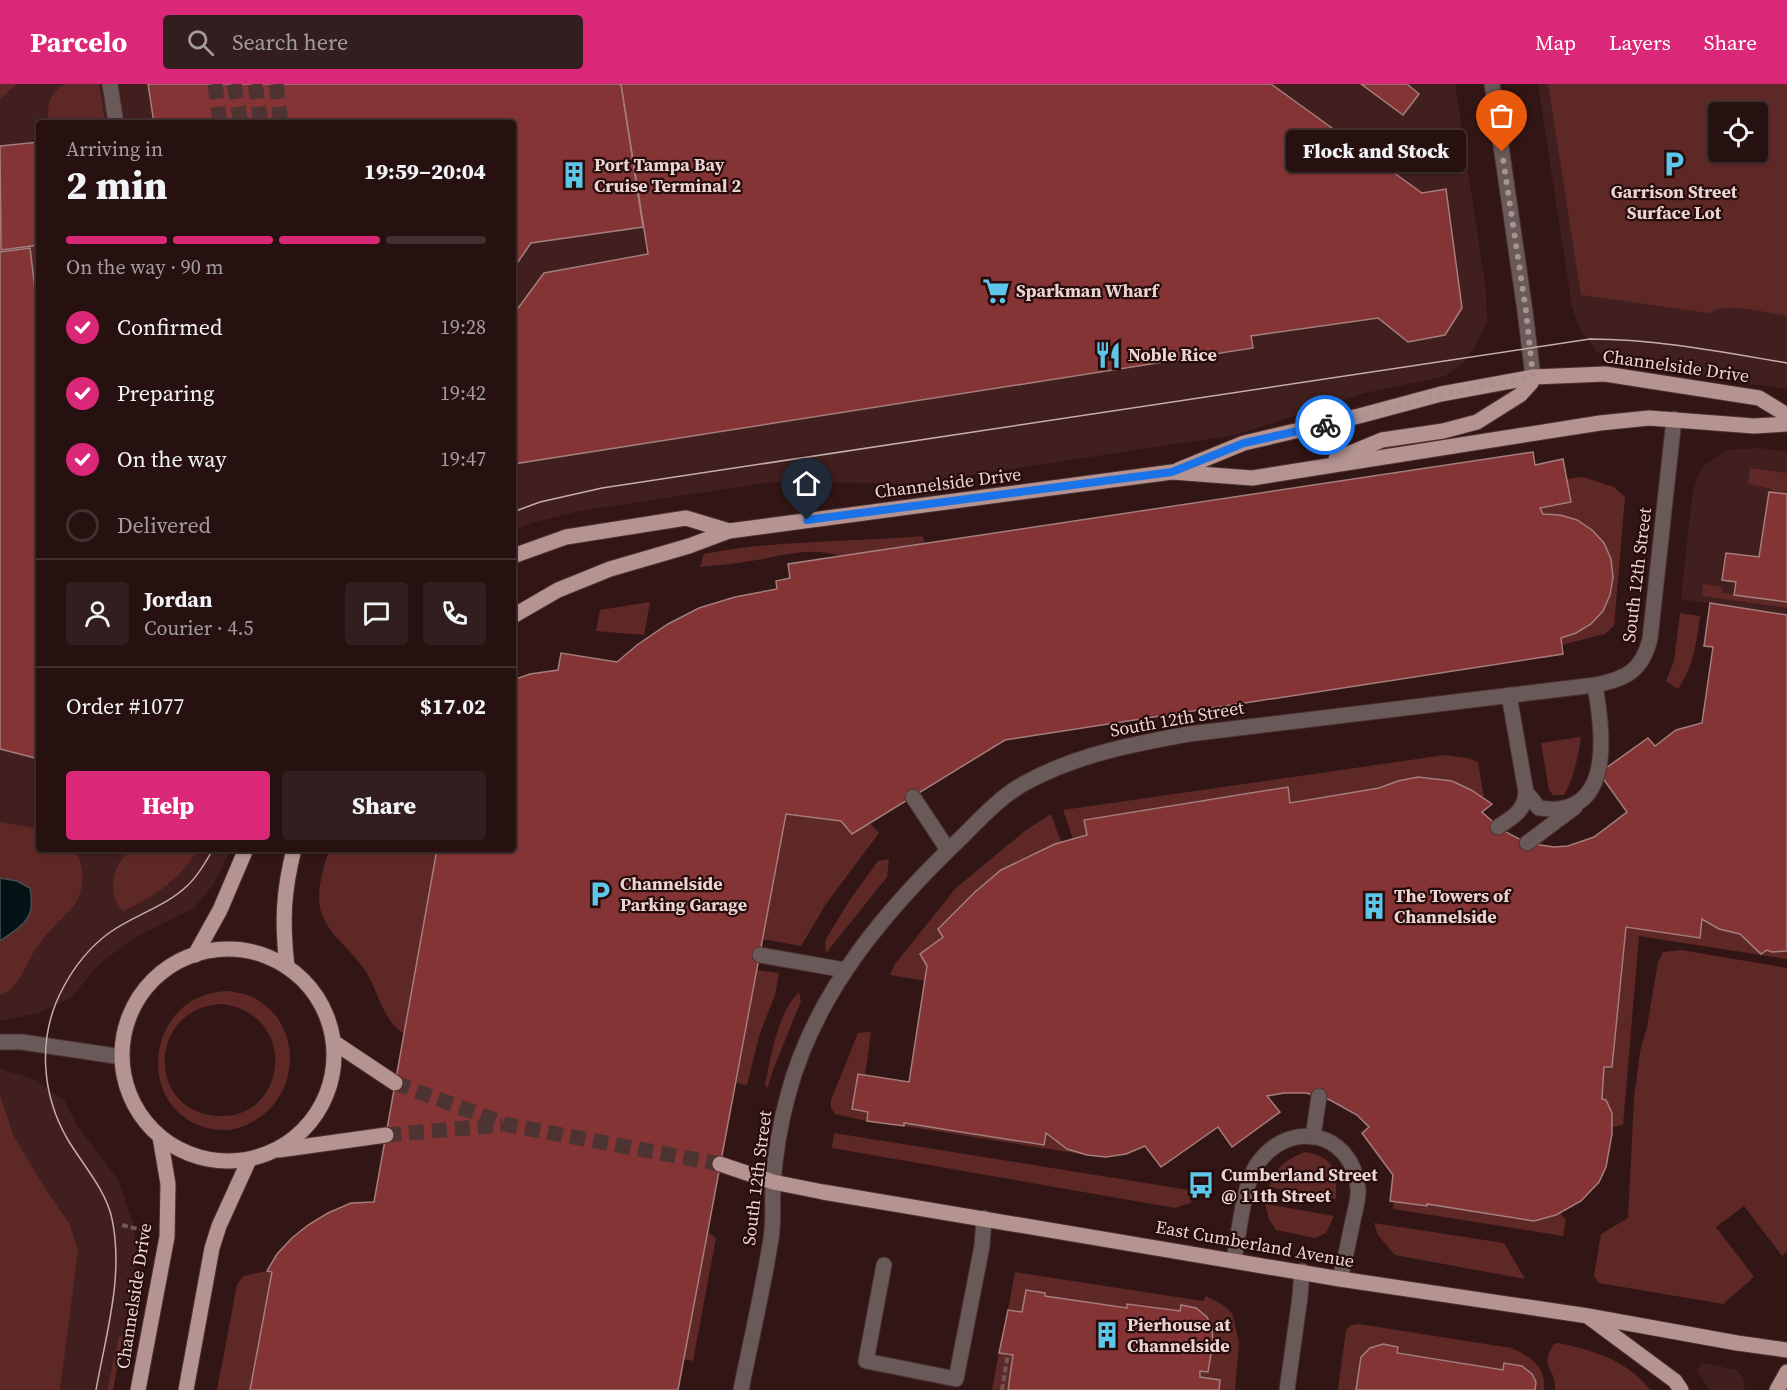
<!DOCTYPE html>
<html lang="en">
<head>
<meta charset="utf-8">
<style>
	:root { --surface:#261010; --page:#321e1e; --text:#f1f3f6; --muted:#a49d9f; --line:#423030; --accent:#db2777 }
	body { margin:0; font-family:"Source Serif 4",serif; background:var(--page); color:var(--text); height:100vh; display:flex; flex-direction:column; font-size:22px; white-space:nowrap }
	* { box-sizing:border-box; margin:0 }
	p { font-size:20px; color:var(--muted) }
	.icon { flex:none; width:33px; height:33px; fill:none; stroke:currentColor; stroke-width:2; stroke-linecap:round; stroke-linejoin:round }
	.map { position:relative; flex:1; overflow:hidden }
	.panel { position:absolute; left:36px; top:36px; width:480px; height:732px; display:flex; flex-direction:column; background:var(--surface); border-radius:6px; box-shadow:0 2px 4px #0004,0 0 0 2px var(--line) }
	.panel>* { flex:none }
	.controls { position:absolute; left:1708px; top:18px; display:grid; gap:12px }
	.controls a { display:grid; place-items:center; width:60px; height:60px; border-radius:6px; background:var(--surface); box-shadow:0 2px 4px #0004,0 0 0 2px var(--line); font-size:30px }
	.pin { position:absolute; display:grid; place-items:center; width:51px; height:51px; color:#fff; margin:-62px -26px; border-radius:50% 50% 50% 0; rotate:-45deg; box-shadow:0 0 6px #0007 }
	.pin .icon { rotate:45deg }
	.courier { position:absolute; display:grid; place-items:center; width:60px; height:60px; margin:-30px; border:4px solid #1a73e8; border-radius:50%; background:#fff; color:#222; box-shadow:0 2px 8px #0007 }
	.bubble { position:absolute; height:42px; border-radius:6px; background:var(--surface); box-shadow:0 2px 4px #0004,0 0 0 2px var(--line); font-size:20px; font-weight:800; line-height:42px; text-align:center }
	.head em { font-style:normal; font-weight:800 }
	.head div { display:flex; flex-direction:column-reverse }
	.head { display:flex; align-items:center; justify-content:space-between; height:102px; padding:0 30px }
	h1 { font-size:39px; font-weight:800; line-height:45px }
	.bar { display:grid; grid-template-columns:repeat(4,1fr); gap:9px 6px; align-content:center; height:72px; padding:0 30px }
	.bar i { height:8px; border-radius:4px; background:var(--line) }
	.bar .active { background:var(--accent) }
	.bar p { grid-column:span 4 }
	.line { display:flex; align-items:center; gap:15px; padding:0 30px; border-top:2px solid var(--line) }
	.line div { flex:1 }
	.round { display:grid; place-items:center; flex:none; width:63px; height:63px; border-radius:6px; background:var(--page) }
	ol { padding:0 30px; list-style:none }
	li { display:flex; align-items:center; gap:18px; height:66px }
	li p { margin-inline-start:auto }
	li .icon { padding:6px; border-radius:50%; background:var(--accent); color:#fff; stroke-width:4 }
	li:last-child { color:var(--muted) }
	li i { width:33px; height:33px; border:3px solid var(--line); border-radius:50% }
	.primary-button { display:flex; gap:12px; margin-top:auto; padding:12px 30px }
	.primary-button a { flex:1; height:69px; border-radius:6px; background:var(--accent); color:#fff; font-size:24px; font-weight:800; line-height:69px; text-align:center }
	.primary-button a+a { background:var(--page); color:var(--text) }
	header { display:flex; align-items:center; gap:36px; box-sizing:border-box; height:84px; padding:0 30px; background:var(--accent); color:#fff }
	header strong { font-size:28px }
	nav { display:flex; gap:33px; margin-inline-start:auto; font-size:21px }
	.search { width:420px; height:54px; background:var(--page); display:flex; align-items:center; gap:15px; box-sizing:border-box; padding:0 21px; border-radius:6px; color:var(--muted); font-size:22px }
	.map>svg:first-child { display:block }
</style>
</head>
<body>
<header>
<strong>Parcelo</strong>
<div class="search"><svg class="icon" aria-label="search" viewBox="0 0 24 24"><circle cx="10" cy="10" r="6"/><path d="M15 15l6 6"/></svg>Search here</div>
<nav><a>Map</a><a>Layers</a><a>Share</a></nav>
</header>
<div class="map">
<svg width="1787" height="1306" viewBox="0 0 1787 1306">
	<rect width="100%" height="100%" fill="#321615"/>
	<g fill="#411f1e" fill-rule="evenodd">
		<polygon points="0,0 1455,0 1486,207 1487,239 1475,262 1463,279 1445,292 1365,309 1235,351 912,400 776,398 758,400 580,427 535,438 513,447 513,39 39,39 39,765 231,765 213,801 194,824 136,853 101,878 71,914 39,929 0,937"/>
		<path d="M1538,0H1787V305L1633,282L1606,273L1597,268L1581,247L1572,223ZM1719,28H1758V68H1719Z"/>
		<polygon points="1760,364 1787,368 1787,531 1681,515 1692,412 1698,390 1705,381 1726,366"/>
		<polygon points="0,985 34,995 64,1016 77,1041 118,1096 133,1138 138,1173 113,1306 0,1306"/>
		<polygon points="1703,1279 1737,1286 1743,1294 1745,1306 1709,1306 1697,1286"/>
	</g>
	<g fill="#5e2827" fill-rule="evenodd">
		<polygon points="0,0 17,0 0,15"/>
		<path d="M64,0H99L105,39H50C45,24 50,9 64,0Z"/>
		<path d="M1548,0H1787V232C1765,229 1728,217 1709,229L1581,211ZM1758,28V68H1719V28Z"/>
		<polygon points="0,157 2,166 39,161 39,187 33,188 30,165 0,168"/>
		<polygon points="1750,384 1787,389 1787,410 1772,408 1772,405 1748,400"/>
		<path d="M1583,393L1614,403L1625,413L1614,542L1605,550L1561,561V554C1571,551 1581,548 1590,541C1626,514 1617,457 1579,437C1567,431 1555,430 1543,430L1540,424L1571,418L1567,395Z"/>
		<path d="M923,452L924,460L842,473C812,461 780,473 750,477C734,480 716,481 700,483L704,470C777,456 851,458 923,452Z"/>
		<polygon points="1703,500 1722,503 1722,509 1787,518 1787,524 1702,512"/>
		<polygon points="650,518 644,551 596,547 600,526"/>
		<path d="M1680,529L1700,532C1697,557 1693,584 1678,605L1666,597L1674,577Z"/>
		<path d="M1581,653C1578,673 1574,694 1564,711H1553L1549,706L1541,659Z"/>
		<path d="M1445,671L1467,674L1478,678L1484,714C1458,697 1431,690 1400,697C1392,698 1385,703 1378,704C1349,711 1319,714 1290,719L1287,703L1084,736L1087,751L1073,755L1063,726Z"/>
		<polygon points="786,730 841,737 852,750 870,739 879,749 826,820 801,862 762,855"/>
		<polygon points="1051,730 1061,758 1001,786 975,808 939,845 943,853 920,870 927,882 925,897 890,891 895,880 955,805 1026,746"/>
		<path d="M0,738L39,745V765H72C86,779 85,802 76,819C63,834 46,849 35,866C25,881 19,905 0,911V857L23,840L17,797L0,794Z"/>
		<path d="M139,765H198C180,796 155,812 123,827C120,823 116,818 115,814C109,795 118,769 139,765Z"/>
		<path d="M330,765H437L404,950C382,935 379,909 366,888C353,866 326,850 320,824C317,805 323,783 330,765Z"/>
		<polygon points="889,775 887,793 826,869 825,857 849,817 878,777"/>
		<polygon points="1702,835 1719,845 1740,850 1772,868 1787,867 1787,875 1639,852 1623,1041 1612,1043 1612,1029 1606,1016 1602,1015 1604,983 1612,983 1626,843 1700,853"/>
		<polygon points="1681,866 1787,884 1787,1167 1782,1172 1744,1122 1716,1143 1754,1193 1723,1220 1599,1199 1594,1192 1601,1150 1628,1134 1634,1015 1640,968 1647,943 1658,878 1663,868"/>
		<polygon points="757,886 779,889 775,911 759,952 747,1001 736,999"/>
		<path d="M229,907C238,909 248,910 256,915C304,942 300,1013 252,1038C243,1043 232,1047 221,1046C133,1040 139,909 229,907ZM223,920C301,932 285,1036 219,1032C145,1029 147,922 223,920Z"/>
		<path d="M799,908L801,917L773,986L767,1005L765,1000C772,970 777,930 799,908Z"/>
		<polygon points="871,948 865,991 858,991 852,1025 868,1028 867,1037 835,1030 831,1024 831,1016 858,949"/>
		<polygon points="0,1011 14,1053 48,1109 69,1139 78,1166 60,1306 0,1306"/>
		<polygon points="904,1039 1043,1061 1046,1049 1067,1065 1087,1071 904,1042"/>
		<polygon points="834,1049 1202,1108 1190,1119 1175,1124 832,1064"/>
		<path d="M1305,1068C1335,1074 1337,1086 1336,1115L1269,1103C1278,1081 1284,1077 1305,1068Z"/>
		<polygon points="1394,1118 1427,1122 1427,1120 1534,1137 1560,1129 1566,1136 1563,1152 1393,1125"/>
		<polygon points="1265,1120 1334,1132 1326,1149 1315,1154 1276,1146 1269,1135"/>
		<polygon points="1374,1139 1504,1159 1525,1195 1395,1171 1378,1151"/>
		<polygon points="708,1148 716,1154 693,1277 684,1275"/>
		<polygon points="267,1187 272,1188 250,1306 217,1306 237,1201 243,1192"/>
		<path d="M1015,1188L1203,1217L1206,1212L1223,1221L1232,1229L1239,1258L1235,1306H1219L1220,1296L1200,1293V1287H1208C1213,1255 1222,1230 1181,1222L1180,1227L1128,1220L1127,1224L1045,1212V1209L1026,1206L1022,1228L1008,1226Z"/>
		<path d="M1359,1240L1511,1264C1530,1272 1547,1284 1544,1306H1535C1537,1286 1521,1282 1505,1279L1503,1286L1397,1269L1398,1263C1360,1257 1361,1275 1356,1306H1338L1346,1246L1351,1241Z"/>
		<polygon points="119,1252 123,1252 113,1306 107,1306"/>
		<path d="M1559,1259C1595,1267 1627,1276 1650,1306H1555C1557,1283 1538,1286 1554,1260Z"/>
		<polygon points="999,1269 1013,1271 1008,1306 992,1306"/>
	</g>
	<path fill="#041115" stroke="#494c4e" stroke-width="1.5" d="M0,794L17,797L30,804C36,835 24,840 0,857Z"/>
	<g fill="#843434" stroke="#a37e7c" stroke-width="1.5">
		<polygon points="148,0 621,0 643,143 531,159 513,185 513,39 154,39"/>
		<polygon points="621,0 1271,0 1422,109 1446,105 1462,224 1445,251 1408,258 1378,234 1251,252 1253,264 513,380 513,231 544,189 648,170"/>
		<polygon points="1361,0 1407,0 1419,10 1403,31"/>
		<polygon points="39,58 39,161 1,166 0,62"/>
		<polygon points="30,164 36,213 39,213 39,675 0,665 0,168"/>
		<polygon points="1533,368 1535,381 1563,375 1571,418 1540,424 1543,430 1560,431 1577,436 1592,446 1604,459 1611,475 1613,493 1610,511 1603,527 1591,540 1576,549 1561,554 1563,570 1005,656 852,750 841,737 786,730 678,1306 250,1306 272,1188 267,1187 277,1170 292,1154 308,1141 328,1129 351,1119 374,1118 437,765 513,765 513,596 530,590 558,586 561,569 617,578 637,561 668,540 699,524 735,513 777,505 776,497 790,494 788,480"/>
		<polygon points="1769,408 1787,410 1787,518 1734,511 1736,498 1722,496 1726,469 1759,473"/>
		<polygon points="1710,519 1787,531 1787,867 1772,868 1767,866 1761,870 1740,850 1719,845 1702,835 1700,854 1626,843 1612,983 1604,983 1602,1015 1606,1016 1612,1029 1612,1050 1606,1083 1599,1098 1581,1117 1556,1131 1534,1137 1427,1120 1427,1122 1390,1117 1393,1091 1362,1049 1369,1043 1357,1031 1330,1016 1306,1009 1284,1009 1267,1012 1280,1028 1232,1063 1218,1043 1161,1083 1145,1062 1126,1070 1106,1073 1087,1071 1067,1065 1046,1049 1044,1061 904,1039 904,1042 867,1037 868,1028 852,1025 858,990 909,998 927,882 920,870 943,853 938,845 975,808 1001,786 1055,760 1087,751 1084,736 1288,703 1290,719 1379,704 1398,697 1418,693 1452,697 1471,706 1492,720 1482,728 1502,746 1527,759 1554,763 1568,762 1594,753 1627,728 1599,689 1648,654 1655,662 1676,646 1702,639 1713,563 1704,562"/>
		<polygon points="1026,1206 1045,1209 1045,1212 1127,1224 1127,1220 1180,1227 1181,1221 1196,1224 1207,1233 1212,1245 1213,1258 1208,1288 1200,1287 1200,1293 1220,1296 1219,1306 1008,1306 1013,1271 999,1269 1008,1226 1022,1228"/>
		<polygon points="1383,1260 1398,1263 1397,1269 1503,1286 1504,1279 1522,1282 1532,1290 1536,1298 1535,1306 1356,1306 1361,1273 1370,1264"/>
	</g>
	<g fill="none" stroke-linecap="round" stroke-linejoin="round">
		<g stroke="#4d3332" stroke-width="15" stroke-dasharray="15 8" stroke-linecap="butt">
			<polyline points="215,0 220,39"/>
			<polyline points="234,0 241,39"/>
			<polyline points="255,0 261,39"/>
			<polyline points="276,0 281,39"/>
		</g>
		<g stroke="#4d3332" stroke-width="15" stroke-dasharray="15 8" stroke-linecap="butt">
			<polyline points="395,999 508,1041 720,1080"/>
			<polyline points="386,1051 502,1041"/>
		</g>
		<defs>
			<g id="minor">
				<polyline points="110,0 116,39"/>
				<polyline points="1492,0 1525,227 1533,293"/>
				<path d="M1526,708L1539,724C1545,724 1552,726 1558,725C1615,719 1601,639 1595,601"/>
				<polyline points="913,713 948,766"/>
				<path d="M1498,743C1513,733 1525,727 1526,708L1509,611"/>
				<polyline points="1527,759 1575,723"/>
				<polyline points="760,871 845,886"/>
				<polyline points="0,958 22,958 122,973"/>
				<polyline points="1313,1053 1319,1012"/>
				<path d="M1234,1176C1239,1150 1243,1103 1256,1082C1287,1034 1352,1046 1358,1104C1359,1114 1355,1127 1353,1136C1349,1156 1345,1175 1340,1195"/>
				<polyline points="884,1181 866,1277 956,1295 982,1162 984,1134"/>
				<path d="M741,1306C751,1256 763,1205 771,1155C774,1137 772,1118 773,1101C775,1071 780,1040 788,1011C815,908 887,824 963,752C982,733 1001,712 1025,699C1076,671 1133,660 1189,650L1595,601C1626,595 1642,587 1650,555L1674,335"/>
				<polyline points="1287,1306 1300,1213 1302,1187"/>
			</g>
			<g id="major">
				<polyline points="1336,375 1382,356 1443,347 1477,338 1520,311 1531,299 1533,293"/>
				<polyline points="1178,386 1244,359 1359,332 1441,310 1533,293 1605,290 1759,314 1787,331"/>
				<polyline points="513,472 566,453 686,434 729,447"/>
				<polyline points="513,532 558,506 610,485 689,462 729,447 1172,388 1252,394 1600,339 1649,334 1754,342 1787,340"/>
				<circle cx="228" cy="971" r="106"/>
				<polyline points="195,871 220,826 246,765"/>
				<path d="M287,883C282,838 283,809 294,765"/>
				<polyline points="335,959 395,999"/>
				<polyline points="279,1066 386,1051"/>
				<polyline points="720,1080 773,1098 823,1108 1340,1195 1588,1232 1737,1259 1787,1266"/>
				<polyline points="1590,1234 1675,1297 1681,1306"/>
				<polyline points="138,1306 167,1153 168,1100 160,1053"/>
				<polyline points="186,1306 212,1164 219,1142 249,1076"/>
				<polyline points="1777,1306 1787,1288"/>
			</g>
		</defs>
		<use href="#minor" stroke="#4c3130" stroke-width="17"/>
		<use href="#major" stroke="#4c3130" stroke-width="17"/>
		<g stroke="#705756" stroke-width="4" stroke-dasharray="6 3" stroke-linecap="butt">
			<polyline points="122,1141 142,1146"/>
			<polyline points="1002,1306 1008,1270"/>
		</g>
		<use href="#minor" stroke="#695958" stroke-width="15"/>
		<use href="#major" stroke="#b49391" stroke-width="15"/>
		<g stroke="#c4aeac" stroke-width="1.5">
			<path d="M513,428L540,418L602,404L1590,255C1656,255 1722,268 1787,279"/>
			<path d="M96,1306C106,1250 124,1192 112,1135C106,1106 83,1081 68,1056C41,1010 37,952 63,904C74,883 90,863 109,849C134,831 165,823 187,802C198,792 206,778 213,765"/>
		</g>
	</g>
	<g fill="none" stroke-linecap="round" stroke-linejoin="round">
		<polyline stroke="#a99290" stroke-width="6" stroke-dasharray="0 10.8" points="1325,341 1440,310 1533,293 1526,227 1502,68"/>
		<polyline stroke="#1a73e8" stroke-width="8" points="807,436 1172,388 1244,359 1325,341"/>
	</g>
	<defs>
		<symbol id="parking-bare" viewBox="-9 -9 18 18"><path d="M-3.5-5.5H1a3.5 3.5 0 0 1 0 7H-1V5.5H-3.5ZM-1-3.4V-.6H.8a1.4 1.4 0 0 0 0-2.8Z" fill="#5cc7e8" stroke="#280c0c" stroke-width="2.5" paint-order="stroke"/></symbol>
		<symbol id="building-bare" viewBox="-9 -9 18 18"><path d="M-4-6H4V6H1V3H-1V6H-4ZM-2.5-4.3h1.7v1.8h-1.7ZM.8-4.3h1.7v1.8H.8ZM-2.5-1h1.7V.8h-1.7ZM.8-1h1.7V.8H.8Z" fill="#5cc7e8" stroke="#280c0c" stroke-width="2.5" paint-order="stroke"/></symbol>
		<symbol id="supermarket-bare" viewBox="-9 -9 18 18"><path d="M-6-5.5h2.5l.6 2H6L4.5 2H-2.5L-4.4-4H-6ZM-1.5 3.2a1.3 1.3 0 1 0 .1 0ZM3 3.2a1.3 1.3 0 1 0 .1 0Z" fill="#5cc7e8" stroke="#280c0c" stroke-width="2.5" paint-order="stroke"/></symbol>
		<symbol id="restaurant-bare" viewBox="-9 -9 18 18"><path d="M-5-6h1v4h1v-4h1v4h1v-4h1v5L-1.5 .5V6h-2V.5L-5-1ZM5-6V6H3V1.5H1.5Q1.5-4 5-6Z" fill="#5cc7e8" stroke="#280c0c" stroke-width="2.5" paint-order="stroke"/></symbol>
		<symbol id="bus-bare" viewBox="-9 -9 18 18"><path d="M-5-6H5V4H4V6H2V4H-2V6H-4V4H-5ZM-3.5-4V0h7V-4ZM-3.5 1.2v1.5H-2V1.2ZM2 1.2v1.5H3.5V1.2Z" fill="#5cc7e8" stroke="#280c0c" stroke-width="2.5" paint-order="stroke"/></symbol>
	</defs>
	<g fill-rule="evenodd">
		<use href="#parking-bare" x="1655" y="61" width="38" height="38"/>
		<use href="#building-bare" x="555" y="72" width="38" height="38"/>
		<use href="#supermarket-bare" x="977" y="188" width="38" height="38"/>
		<use href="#restaurant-bare" x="1089" y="252" width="38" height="38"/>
		<use href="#parking-bare" x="581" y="791" width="38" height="38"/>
		<use href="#building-bare" x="1355" y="803" width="38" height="38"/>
		<use href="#bus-bare" x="1182" y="1082" width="38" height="38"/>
		<use href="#building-bare" x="1088" y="1232" width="38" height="38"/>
	</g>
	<g text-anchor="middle" stroke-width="4.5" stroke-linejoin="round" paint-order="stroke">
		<g font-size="18" font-weight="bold" fill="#e9d5d3" stroke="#280c0c" text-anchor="start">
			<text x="594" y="87">Port Tampa Bay<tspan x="594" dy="21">Cruise Terminal 2</tspan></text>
			<text x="1674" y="114" text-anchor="middle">Garrison Street<tspan x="1674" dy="21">Surface Lot</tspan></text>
			<text x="1016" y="213">Sparkman Wharf</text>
			<text x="1128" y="277">Noble Rice</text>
			<text x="620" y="806">Channelside<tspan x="620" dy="21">Parking Garage</tspan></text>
			<text x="1394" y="818">The Towers of<tspan x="1394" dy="21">Channelside</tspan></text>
			<text x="1221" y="1097">Cumberland Street<tspan x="1221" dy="21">@ 11th Street</tspan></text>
			<text x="1127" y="1247">Pierhouse at<tspan x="1127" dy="21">Channelside</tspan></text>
		</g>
		<g font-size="18" fill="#e9d5d3" stroke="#280c0c">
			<text transform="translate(1676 282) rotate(8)" y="6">Channelside Drive</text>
			<text transform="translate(948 399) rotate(-7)" y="6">Channelside Drive</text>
			<text transform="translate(1637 491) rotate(-83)" y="6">South 12th Street</text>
			<text transform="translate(1177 635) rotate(-10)" y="6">South 12th Street</text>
			<text transform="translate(757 1094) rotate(-83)" y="6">South 12th Street</text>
			<text transform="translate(1255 1160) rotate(10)" y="6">East Cumberland Avenue</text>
			<text transform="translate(134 1212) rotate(-81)" y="6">Channelside Drive</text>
		</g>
	</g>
</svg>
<div class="controls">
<a><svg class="icon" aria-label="locate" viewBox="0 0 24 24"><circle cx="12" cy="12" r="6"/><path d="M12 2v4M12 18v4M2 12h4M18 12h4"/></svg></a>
</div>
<div class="pin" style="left:1502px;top:68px;background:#ea580c"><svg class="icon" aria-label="bag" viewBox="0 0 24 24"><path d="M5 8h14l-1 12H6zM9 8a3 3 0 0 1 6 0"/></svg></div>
<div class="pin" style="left:807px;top:436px;background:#1f2937"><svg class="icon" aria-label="home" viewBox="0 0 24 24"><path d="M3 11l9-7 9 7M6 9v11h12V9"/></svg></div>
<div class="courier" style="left:1325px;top:341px"><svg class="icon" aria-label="bike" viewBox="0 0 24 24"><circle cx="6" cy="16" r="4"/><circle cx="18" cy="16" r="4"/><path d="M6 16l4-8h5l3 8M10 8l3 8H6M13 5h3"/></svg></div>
<div class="bubble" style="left:1286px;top:46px;width:180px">Flock and Stock</div>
<section class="panel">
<div class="head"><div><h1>2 min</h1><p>Arriving in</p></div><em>19:59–20:04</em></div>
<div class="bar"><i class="active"></i><i class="active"></i><i class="active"></i><i></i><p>On the way · 90 m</p></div>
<ol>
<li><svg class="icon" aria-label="check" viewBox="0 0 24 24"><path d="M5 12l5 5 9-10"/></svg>Confirmed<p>19:28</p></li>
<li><svg class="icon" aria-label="check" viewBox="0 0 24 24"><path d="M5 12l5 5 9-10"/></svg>Preparing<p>19:42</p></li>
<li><svg class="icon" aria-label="check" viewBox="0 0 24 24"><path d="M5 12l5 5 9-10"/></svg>On the way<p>19:47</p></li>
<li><i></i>Delivered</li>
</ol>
<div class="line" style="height:108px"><a class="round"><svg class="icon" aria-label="person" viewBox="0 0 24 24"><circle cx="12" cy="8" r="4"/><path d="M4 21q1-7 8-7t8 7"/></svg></a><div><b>Jordan</b><p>Courier · 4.5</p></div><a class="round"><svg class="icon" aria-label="chat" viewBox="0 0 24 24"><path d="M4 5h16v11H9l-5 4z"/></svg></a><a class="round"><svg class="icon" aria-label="phone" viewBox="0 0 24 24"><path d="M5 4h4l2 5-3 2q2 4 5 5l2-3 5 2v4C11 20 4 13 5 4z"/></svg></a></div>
<div class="line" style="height:78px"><div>Order #1077</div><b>$17.02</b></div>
<div class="primary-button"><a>Help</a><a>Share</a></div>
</section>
</div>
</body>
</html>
